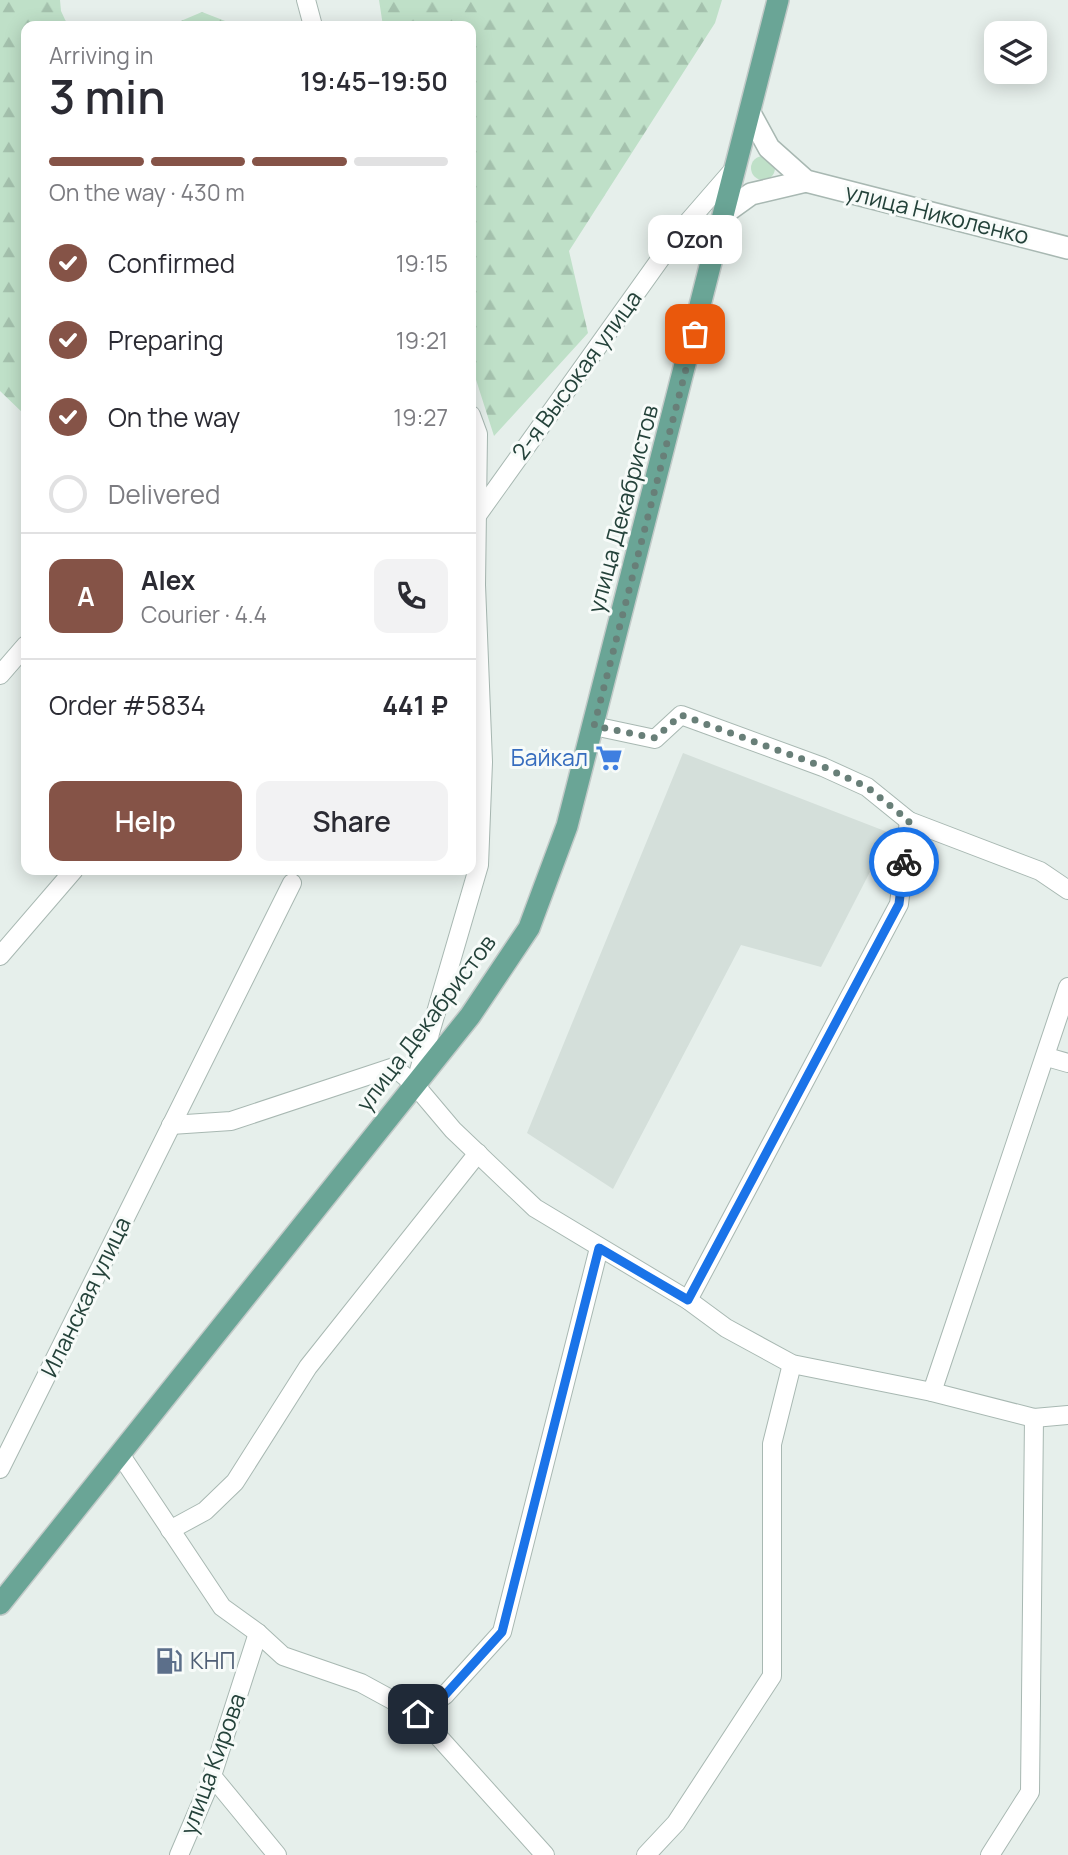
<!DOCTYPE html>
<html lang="en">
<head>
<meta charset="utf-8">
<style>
	:root { --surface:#fff; --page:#f2f2f3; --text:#2b2b33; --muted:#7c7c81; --line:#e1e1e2; --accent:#855347 }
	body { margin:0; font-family:Manrope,sans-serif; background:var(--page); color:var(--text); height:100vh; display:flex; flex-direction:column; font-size:26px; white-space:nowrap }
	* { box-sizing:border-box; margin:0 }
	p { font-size:23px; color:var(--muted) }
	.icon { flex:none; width:38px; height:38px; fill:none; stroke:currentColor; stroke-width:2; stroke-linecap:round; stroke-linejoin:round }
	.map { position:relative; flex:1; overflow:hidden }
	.details { position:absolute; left:21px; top:21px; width:455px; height:854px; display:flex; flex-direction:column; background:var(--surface); border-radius:14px; box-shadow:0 4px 18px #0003 }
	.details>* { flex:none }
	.buttons { position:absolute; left:984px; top:21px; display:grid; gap:14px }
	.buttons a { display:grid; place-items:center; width:63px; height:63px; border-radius:14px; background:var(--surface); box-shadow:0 4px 18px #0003; font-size:35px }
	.pin { position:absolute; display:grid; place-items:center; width:60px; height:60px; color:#fff; margin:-30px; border-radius:14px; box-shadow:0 4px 10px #0006 }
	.courier { position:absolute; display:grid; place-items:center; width:70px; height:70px; margin:-35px; border:5px solid #1a73e8; border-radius:50%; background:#fff; color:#222; box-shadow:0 2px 9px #0007 }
	.bubble { position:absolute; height:49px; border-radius:14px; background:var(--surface); box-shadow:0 4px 18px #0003; font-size:23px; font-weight:600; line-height:49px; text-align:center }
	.headline em { font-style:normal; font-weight:600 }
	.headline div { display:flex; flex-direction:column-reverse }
	.headline { display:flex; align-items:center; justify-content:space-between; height:119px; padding:0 28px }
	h1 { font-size:46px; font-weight:600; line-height:52px }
	.bar { display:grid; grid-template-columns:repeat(4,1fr); gap:10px 7px; align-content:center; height:84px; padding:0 28px }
	.bar i { height:9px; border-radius:5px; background:var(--line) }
	.bar .current { background:var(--accent) }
	.bar p { grid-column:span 4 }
	.line { display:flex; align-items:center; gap:18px; padding:0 28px; border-top:2px solid var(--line) }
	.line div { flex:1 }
	.round { display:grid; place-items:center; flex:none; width:74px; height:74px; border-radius:14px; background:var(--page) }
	ol { padding:0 28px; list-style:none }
	li { display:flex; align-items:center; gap:21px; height:77px }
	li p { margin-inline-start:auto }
	li .icon { padding:7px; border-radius:50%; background:var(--accent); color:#fff; stroke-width:4 }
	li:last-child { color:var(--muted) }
	li i { width:38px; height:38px; border:4px solid var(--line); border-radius:50% }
	.button { display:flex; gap:14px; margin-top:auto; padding:14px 28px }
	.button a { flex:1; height:80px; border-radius:14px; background:var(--accent); color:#fff; font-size:28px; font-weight:600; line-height:80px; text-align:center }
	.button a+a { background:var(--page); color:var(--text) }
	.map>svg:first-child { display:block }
</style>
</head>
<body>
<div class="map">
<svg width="1068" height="1855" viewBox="0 0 1068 1855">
	<defs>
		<pattern id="forest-firs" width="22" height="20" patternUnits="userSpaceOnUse" patternTransform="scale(1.75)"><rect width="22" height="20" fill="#bfe0c8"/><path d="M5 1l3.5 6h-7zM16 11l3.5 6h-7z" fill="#a4c1ad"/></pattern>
	</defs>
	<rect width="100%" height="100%" fill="#e6efeb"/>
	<polygon fill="#d4dfda" points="683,753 890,833 821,967 741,945 613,1189 527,1133"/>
	<circle fill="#bfe0c8" cx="763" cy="168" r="12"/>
	<g fill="url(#forest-firs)">
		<polygon points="0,0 60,0 61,11 68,26 26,26 26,416 0,391"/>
		<polygon points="379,0 722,0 715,23 569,251 588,333 494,436 471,364 471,26 383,26"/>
		<polygon points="202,12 238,26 169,26"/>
	</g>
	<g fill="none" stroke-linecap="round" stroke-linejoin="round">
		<defs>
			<g id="minor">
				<polyline points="306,0 313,26"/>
				<polyline points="476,517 681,230 734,169"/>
				<polyline points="0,675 26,645"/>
				<polyline points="594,726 655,739 681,715 823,767 867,787 909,821"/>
				<polyline points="0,956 74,870"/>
				<polyline points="1047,1057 1068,1063"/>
				<polyline points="416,1081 479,865 483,762 476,585 478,434 471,415"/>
				<polyline points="171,1125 231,1121 394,1067 415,1085 453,1130 535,1208 688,1300 726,1328 792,1364 932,1392 1034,1418 1068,1415"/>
				<polyline points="688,1300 899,904 909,821 1040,871 1068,890"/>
				<polyline points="932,1392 1068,987"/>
				<polyline points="120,1454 222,1607 258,1633 283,1656 361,1683 418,1714 445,1695 502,1632 599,1248"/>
				<polyline points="0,1469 292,883"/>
				<polyline points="170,1530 205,1511 235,1482 308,1367 478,1153"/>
				<polyline points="418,1714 545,1855"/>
				<polyline points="212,1776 277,1855"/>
				<polyline points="179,1855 209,1785 258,1633"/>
				<polyline points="646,1855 676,1823 772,1676 772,1444 792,1364"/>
				<polyline points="990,1855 1030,1792 1034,1418"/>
			</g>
			<g id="tertiary">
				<polyline points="751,115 769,148 806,181 1068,248"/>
				<polyline points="726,212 751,194 806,181"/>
			</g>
			<polyline id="primary" points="0,1604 470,1016 529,928 567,826 778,0"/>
		</defs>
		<use href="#minor" stroke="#a8b8b2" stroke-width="20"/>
		<use href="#tertiary" stroke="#a8b8b2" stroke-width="24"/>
		<use href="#primary" stroke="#c2cac8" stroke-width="24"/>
		<use href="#minor" stroke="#fff" stroke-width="18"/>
		<use href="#tertiary" stroke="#fff" stroke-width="21"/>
		<use href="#primary" stroke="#6aa596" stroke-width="21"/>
	</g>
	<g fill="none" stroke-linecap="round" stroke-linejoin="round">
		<polyline stroke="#687f78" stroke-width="7" stroke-dasharray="0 12.6" points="695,334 594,726 655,738 681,715 824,767 867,787 909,821 904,862"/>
		<polyline stroke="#1a73e8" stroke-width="9" points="418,1714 445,1695 502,1632 599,1248 688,1300 899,904 904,862"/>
	</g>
	<defs>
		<symbol id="supermarket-bare" viewBox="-9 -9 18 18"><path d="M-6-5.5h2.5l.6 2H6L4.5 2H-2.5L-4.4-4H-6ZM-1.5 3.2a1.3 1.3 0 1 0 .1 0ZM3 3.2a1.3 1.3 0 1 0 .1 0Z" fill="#3f7fe0" stroke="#f7fbf9" stroke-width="2.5" paint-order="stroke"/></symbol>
		<symbol id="fuel-bare" viewBox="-9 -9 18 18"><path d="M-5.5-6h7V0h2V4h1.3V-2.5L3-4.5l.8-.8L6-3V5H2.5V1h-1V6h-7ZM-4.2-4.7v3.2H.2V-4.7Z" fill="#5c6f8a" stroke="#f7fbf9" stroke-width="2.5" paint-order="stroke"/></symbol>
	</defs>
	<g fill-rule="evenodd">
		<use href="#supermarket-bare" x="590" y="739" width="38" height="38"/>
		<use href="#fuel-bare" x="150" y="1642" width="38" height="38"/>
	</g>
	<g text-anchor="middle" stroke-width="6" stroke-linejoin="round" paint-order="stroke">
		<g font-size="23" fill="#24423a" stroke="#f7fbf9">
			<text transform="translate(937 214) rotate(14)" y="8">улица Николенко</text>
			<text transform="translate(577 375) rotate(-54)" y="8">2-я Высокая улица</text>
			<text transform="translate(623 509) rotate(-75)" y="8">улица Декабристов</text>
			<text transform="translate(426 1023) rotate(-53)" y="8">улица Декабристов</text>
			<text transform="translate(86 1297) rotate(-64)" y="8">Иланская улица</text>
			<text transform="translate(213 1764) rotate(-70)" y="8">улица Кирова</text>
		</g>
		<g font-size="23" fill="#366cbe" stroke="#f7fbf9" text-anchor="end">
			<text x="588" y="766">Байкал</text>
		</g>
		<g font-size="23" fill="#4e5e75" stroke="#f7fbf9" text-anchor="start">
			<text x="190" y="1669">КНП</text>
		</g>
	</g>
</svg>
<div class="buttons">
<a><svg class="icon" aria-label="layers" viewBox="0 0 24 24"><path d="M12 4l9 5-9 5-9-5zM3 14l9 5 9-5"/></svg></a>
</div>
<div class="pin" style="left:695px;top:334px;background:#ea580c"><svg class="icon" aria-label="bag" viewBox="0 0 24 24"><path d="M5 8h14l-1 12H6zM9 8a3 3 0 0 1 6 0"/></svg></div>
<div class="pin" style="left:418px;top:1714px;background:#1f2937"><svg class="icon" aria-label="home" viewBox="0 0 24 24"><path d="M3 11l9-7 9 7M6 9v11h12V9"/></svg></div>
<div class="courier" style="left:904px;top:862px"><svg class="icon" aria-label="bike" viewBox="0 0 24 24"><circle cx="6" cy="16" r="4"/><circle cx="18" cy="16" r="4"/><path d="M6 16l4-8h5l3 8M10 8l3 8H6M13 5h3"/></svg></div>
<div class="bubble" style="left:648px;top:215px;width:94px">Ozon</div>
<section class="details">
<div class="headline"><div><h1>3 min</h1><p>Arriving in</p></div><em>19:45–19:50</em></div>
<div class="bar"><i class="current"></i><i class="current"></i><i class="current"></i><i></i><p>On the way · 430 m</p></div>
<ol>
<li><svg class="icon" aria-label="check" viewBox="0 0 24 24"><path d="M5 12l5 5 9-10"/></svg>Confirmed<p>19:15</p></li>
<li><svg class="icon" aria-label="check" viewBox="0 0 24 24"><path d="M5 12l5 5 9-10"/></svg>Preparing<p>19:21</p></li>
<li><svg class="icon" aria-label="check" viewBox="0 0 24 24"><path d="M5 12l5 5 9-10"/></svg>On the way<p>19:27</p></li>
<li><i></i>Delivered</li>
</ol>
<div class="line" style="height:126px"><b class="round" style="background:var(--accent);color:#fff">A</b><div><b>Alex</b><p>Courier · 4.4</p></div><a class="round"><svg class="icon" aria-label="phone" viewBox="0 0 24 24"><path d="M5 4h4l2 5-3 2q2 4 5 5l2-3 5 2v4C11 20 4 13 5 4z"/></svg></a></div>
<div class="line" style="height:91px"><div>Order #5834</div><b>441 ₽</b></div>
<div class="button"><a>Help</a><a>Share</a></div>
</section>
</div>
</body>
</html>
